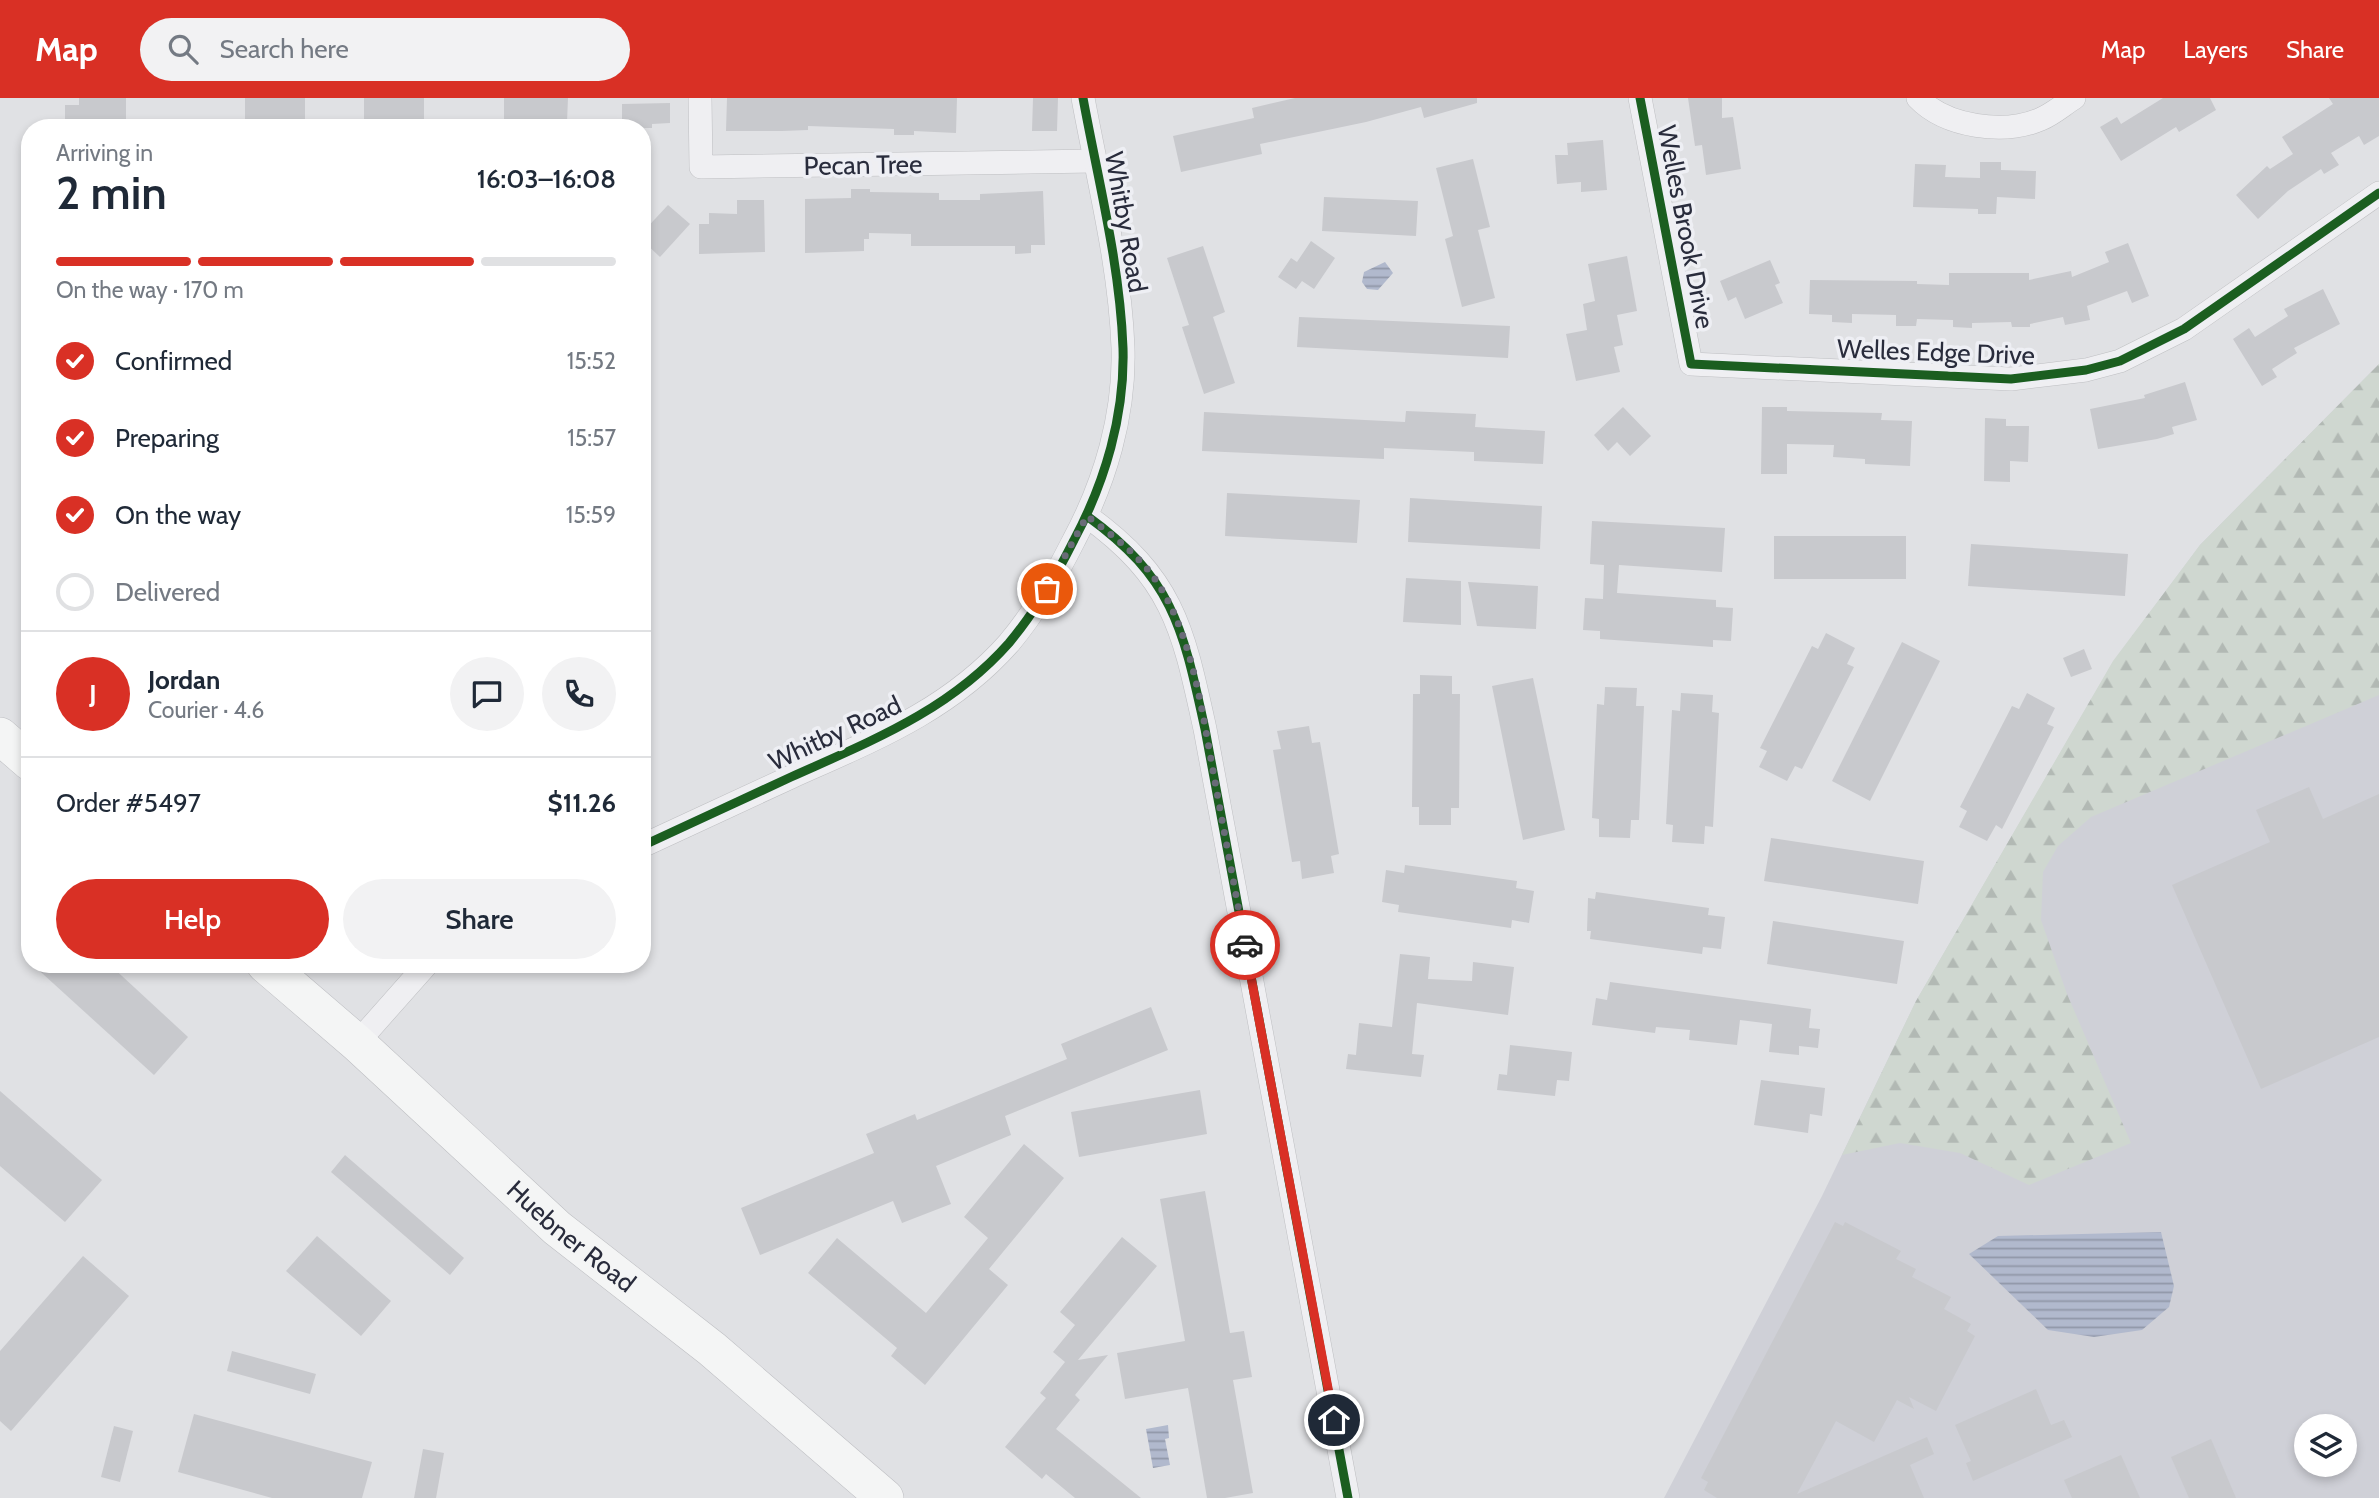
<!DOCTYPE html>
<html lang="en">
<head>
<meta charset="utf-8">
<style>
	:root { --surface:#fff; --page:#f2f2f3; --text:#1f2937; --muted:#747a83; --line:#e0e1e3; --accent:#d93025 }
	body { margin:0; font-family:Cabin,sans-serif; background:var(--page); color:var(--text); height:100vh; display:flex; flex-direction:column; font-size:26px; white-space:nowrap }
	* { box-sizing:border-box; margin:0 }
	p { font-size:23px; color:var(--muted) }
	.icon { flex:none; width:38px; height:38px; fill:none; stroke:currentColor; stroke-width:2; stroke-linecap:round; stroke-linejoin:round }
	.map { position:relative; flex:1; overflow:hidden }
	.details { position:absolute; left:21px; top:21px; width:630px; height:854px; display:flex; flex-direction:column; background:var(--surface); border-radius:28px; box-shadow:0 4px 10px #0003 }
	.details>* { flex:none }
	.fabs { position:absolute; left:2294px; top:1316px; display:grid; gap:14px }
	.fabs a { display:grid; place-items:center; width:63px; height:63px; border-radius:50%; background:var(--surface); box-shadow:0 4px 10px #0003; font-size:35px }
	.pin { position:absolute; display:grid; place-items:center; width:60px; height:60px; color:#fff; margin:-30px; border:4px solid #fff; border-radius:50%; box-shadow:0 2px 7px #0007 }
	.courier { position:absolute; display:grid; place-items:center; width:70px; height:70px; margin:-35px; border:5px solid #d93025; border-radius:50%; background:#fff; color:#222; box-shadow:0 2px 9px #0007 }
	.head em { font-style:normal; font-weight:600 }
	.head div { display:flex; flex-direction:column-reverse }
	.head { display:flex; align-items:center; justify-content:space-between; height:119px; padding:0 35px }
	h1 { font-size:46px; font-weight:600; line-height:52px }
	.bar { display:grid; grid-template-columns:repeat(4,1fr); gap:10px 7px; align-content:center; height:84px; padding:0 35px }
	.bar i { height:9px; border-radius:5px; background:var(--line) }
	.bar .current { background:var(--accent) }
	.bar p { grid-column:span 4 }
	.line { display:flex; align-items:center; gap:18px; padding:0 35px; border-top:2px solid var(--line) }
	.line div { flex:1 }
	.round { display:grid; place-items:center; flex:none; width:74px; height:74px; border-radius:37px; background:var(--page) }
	ol { padding:0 35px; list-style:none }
	li { display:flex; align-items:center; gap:21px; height:77px }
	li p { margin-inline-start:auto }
	li .icon { padding:7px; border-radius:50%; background:var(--accent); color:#fff; stroke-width:4 }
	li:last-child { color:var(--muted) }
	li i { width:38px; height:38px; border:4px solid var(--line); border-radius:50% }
	.button { display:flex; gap:14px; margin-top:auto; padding:14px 35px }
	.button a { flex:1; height:80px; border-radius:42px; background:var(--accent); color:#fff; font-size:28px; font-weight:600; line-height:80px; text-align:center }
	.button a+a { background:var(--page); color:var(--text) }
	header { display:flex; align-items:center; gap:42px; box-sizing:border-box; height:98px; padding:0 35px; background:var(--accent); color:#fff }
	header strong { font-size:33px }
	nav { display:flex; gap:38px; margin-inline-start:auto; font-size:24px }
	.search { width:490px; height:63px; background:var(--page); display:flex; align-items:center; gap:18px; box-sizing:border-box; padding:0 24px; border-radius:38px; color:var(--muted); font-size:26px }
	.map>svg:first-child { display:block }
</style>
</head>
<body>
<header>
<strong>Map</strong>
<div class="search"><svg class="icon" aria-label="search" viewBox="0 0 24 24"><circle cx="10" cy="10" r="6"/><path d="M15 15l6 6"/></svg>Search here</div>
<nav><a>Map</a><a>Layers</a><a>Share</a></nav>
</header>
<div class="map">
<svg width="2379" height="1400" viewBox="0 0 2379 1400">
	<defs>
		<pattern id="forest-firs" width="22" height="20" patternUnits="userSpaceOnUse" patternTransform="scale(1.75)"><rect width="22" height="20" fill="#cfd7d0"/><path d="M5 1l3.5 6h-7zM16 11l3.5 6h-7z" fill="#b2b9b4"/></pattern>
		<pattern id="water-rules" width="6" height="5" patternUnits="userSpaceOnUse" patternTransform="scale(1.75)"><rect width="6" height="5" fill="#b1b9cd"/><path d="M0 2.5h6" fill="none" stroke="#9097a8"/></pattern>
	</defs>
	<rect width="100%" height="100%" fill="#e0e1e4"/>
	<path fill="#cfd0d7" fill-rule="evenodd" d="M2379,266V1400H1664L1822,1098L1916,903L2113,564L2200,447ZM2306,1328H2345V1367H2306Z"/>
	<polygon fill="url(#forest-firs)" points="2379,266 2379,597 2091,719 2058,748 2043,774 2041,822 2067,896 2131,1045 2029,1087 1960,1055 1900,1045 1842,1057 1916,903 2113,563 2200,447"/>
	<g fill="url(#water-rules)">
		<polygon points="1385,164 1393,175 1378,192 1367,191 1362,184 1364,174"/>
		<polygon points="2161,1134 2174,1188 2169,1209 2142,1232 2094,1239 2048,1232 1969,1156 1998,1138"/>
		<polygon points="1168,1327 1169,1340 1165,1341 1170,1367 1153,1370 1146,1331"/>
	</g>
	<g fill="#c8c9cd">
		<polygon points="79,0 126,0 126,30 65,30 65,7 79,7"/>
		<rect x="245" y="0" width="60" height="30"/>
		<rect x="364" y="0" width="60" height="30"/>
		<polygon points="504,0 568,0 567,24 560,24 560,30 511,30 511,24 504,24"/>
		<polygon points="727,0 957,0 956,35 914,33 914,37 894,37 894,31 808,28 808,32 782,33 726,33"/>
		<polygon points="1033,0 1058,0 1057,33 1032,33"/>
		<polygon points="1295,0 1477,0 1477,5 1424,20 1421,9 1366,24 1260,46 1262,56 1181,74 1173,38 1254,20 1252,10"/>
		<polygon points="1688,0 1722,0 1722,20 1733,19 1741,71 1706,77 1702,47 1695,48"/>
		<polygon points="2163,0 2210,0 2216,12 2179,34 2176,29 2121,63 2100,29 2117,19 2121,26"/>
		<polygon points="2329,0 2379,0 2379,38 2364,47 2359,38 2331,55 2339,67 2324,76 2321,71 2288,93 2258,121 2236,97 2267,68 2270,71 2293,56 2282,39 2333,6"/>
		<polygon points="670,5 670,25 652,26 652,30 622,30 622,6"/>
		<polygon points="1603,42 1607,92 1581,94 1581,84 1557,86 1555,57 1568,57 1567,45"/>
		<polygon points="1473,61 1490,129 1478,132 1495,200 1462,209 1445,141 1453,138 1436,70"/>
		<polygon points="1980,64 2001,64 2001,72 2036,73 2035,101 1997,99 1996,116 1978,116 1978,111 1913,109 1915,66 1946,67 1945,79 1980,80"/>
		<polygon points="851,91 870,91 870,94 939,95 939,102 980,102 980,96 1043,93 1045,147 1031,147 1031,155 1015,156 1015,148 911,148 911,136 869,135 869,141 864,141 864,153 805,155 805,101 851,100"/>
		<polygon points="1324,99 1418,103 1416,138 1322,133"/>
		<polygon points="737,102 764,102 765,154 699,156 699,126 709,126 709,115 737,116"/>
		<polygon points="668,107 690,126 660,159 642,142 642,135"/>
		<polygon points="1311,143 1335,160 1314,191 1302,183 1296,191 1278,179 1291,160 1297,164"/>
		<polygon points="2128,145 2149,198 2132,205 2127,193 2087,208 2090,222 2065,227 2063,219 2030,226 2030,229 2012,229 2011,224 1972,225 1972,230 1953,229 1953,222 1917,221 1916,228 1896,228 1896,217 1852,216 1852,225 1832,224 1832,217 1809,216 1810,182 1917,183 1917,186 1949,187 1949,175 2029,175 2029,182 2071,173 2072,179 2109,164 2105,154"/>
		<polygon points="1203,148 1225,214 1213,219 1235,285 1204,296 1182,229 1189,227 1167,160"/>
		<polygon points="1627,158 1637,213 1617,217 1623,247 1614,249 1620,274 1576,283 1566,236 1587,232 1583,206 1595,203 1588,166"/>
		<polygon points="1770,162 1780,185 1775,187 1783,205 1745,221 1736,199 1728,203 1720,183"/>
		<polygon points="2323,191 2340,226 2294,250 2297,255 2272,271 2277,279 2262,288 2233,241 2249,230 2255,239 2288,218 2284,211"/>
		<polygon points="1299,219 1510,228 1508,260 1297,249"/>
		<polygon points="2185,284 2197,322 2172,329 2174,336 2157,341 2098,351 2090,311 2145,300 2144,297"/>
		<polygon points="1623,309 1651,338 1630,358 1617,344 1608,353 1594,337"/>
		<polygon points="1762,309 1787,309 1787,313 1882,315 1881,322 1912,323 1910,368 1865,366 1865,361 1833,359 1834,347 1787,346 1787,376 1761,376"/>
		<polygon points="1406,313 1476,316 1475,329 1545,333 1543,366 1474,363 1474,354 1384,350 1384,361 1202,353 1204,314 1405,324"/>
		<polygon points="1985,320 2006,321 2006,328 2029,328 2028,364 2010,363 2010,384 1984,383"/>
		<polygon points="1227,395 1360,402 1357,445 1225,438"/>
		<polygon points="1410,400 1542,408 1540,451 1408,444"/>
		<polygon points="1592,423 1725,430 1722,474 1619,467 1617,495 1716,502 1716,509 1733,510 1731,543 1713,542 1713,549 1600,541 1600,533 1583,532 1585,500 1603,501 1604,467 1590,466"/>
		<rect x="1774" y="438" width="132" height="43"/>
		<polygon points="1971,446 2128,456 2125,498 1968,488"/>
		<polygon points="1406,480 1461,483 1461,527 1403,524"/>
		<polygon points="1468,484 1538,488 1536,531 1477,528"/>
		<polygon points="1826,535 1855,550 1847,566 1854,569 1802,671 1795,668 1787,683 1759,669 1767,653 1760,650 1812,548 1818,551"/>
		<polygon points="1902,544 1940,563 1870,703 1832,683"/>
		<polygon points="2084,551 2092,571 2071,579 2063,560"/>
		<polygon points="1420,577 1452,578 1452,596 1460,596 1459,710 1451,710 1451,727 1419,727 1419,709 1412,709 1413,596 1420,596"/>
		<polygon points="1533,580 1565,732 1523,742 1492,588"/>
		<polygon points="1605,589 1637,590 1636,608 1644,608 1639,722 1631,722 1630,740 1599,739 1599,721 1592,720 1597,606 1604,607"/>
		<polygon points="1681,595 1713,597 1712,614 1719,615 1713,729 1705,728 1704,746 1672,744 1673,727 1666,726 1672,612 1680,613"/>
		<polygon points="2027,595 2055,610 2047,626 2054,629 2002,731 1996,727 1987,743 1959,729 1967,713 1960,709 2012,608 2019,611"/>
		<polygon points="1309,628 1312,645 1320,644 1339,756 1331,758 1334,775 1302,781 1300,763 1292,764 1273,652 1281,651 1277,633"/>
		<polygon points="2309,689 2323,721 2379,696 2379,939 2261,991 2172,787 2270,744 2256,712"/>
		<polygon points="1771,740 1924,763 1918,806 1764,783"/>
		<polygon points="1405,767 1517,783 1516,790 1534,793 1529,825 1512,822 1511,830 1398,814 1399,807 1382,804 1386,772 1404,775"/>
		<polygon points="1596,794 1709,810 1708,817 1725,819 1721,851 1703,849 1702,856 1590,841 1591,833 1587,833 1588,800 1595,801"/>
		<polygon points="1773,823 1904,843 1897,886 1767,866"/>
		<polygon points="1400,856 1430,859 1428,881 1472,883 1473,864 1514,869 1508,917 1417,905 1412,956 1424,957 1421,979 1346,971 1348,956 1356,957 1359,925 1392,929"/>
		<polygon points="32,866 109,866 188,939 154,977"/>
		<polygon points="1610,884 1811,911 1809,930 1820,931 1818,950 1799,948 1799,957 1769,954 1772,926 1740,922 1737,947 1689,942 1690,932 1656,929 1655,935 1592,927 1596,900 1607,902"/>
		<polygon points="1151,909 1168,952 1005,1018 1011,1037 936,1068 951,1106 902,1125 893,1103 760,1157 741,1110 874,1055 866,1036 915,1016 917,1022 1067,961 1061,946"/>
		<polygon points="1510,947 1572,954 1569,983 1557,982 1555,998 1497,992 1499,976 1507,977"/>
		<polygon points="1761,982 1825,990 1822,1018 1810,1016 1808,1035 1754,1027"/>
		<polygon points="1200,992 1207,1036 1079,1059 1071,1014"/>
		<polygon points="0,993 102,1082 65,1124 0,1068"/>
		<polygon points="1024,1046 1064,1080 989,1171 1008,1187 925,1287 891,1258 897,1250 808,1175 837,1140 926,1215 988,1140 964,1119"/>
		<polygon points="345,1057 464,1160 450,1177 331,1074"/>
		<polygon points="1205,1093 1230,1235 1244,1233 1252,1279 1233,1282 1253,1395 1225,1400 1207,1400 1188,1290 1125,1301 1117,1255 1185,1243 1160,1101"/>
		<polygon points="1835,1124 1843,1128 1845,1124 1901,1153 1896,1161 1916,1171 1912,1179 1951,1199 1944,1211 1971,1226 1967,1233 1975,1238 1936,1313 1909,1299 1914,1311 1897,1302 1874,1344 1836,1323 1797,1396 1927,1339 1934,1356 1910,1367 1924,1400 1717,1400 1704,1392 1708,1384 1701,1380"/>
		<polygon points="317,1138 391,1203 361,1238 286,1173"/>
		<polygon points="1122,1139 1157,1168 1078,1262 1108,1257 1075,1297 1080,1302 1056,1331 1141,1400 1075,1400 1046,1376 1042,1381 1005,1349 1046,1300 1040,1295 1065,1264 1053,1254 1075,1227 1060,1214"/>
		<polygon points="83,1158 129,1198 11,1333 0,1323 0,1253"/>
		<polygon points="232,1253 316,1276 310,1296 227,1273"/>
		<polygon points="2036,1291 2051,1327 2064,1322 2072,1339 1973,1383 1966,1365 1971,1363 1955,1327"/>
		<polygon points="194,1316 372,1364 362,1400 272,1400 178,1374"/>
		<polygon points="114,1328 133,1333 120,1384 101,1379"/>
		<polygon points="2211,1341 2236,1400 2189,1400 2171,1359"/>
		<polygon points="423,1351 444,1355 436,1400 414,1400"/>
		<polygon points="2121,1357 2140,1400 2072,1400 2064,1382"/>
	</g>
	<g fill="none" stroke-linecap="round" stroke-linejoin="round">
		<defs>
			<g id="street">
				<polyline points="700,0 701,69 1094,63"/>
				<polyline points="1640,0 1691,266 2011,281 2086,272 2120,263 2184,231 2379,95"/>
				<path d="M1918,0C1946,29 2004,37 2041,21C2053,16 2063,7 2074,0"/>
				<path d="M1087,418C1174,481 1183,531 1205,631L1348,1400"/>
				<path d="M642,748C692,725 741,702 791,679C871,643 949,613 1009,545C1035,514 1056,478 1074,442C1105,384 1125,317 1123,250C1120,166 1098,82 1083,0"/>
				<polyline points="357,945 427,866"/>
			</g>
			<g id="primary">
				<polyline points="0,638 30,664"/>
				<path id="s1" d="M265,866L357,945L557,1130L712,1251L885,1400"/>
			</g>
		</defs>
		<use href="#street" stroke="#bebfc2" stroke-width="24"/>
		<use href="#primary" stroke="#bdbec2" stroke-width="38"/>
		<use href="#street" stroke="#efeff2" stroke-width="23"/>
		<use href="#primary" stroke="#f4f5f5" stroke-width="37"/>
		<defs>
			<g id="cycleway">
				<polyline points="1640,0 1691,266 2011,281 2086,272 2120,263 2184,231 2379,95"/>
				<path d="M1087,418C1174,481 1183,531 1205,631L1348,1400"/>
				<path d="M642,748C692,725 741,702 791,679C871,643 949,613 1009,545C1035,514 1056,478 1074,442C1105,384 1125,317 1123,250C1120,166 1098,82 1083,0"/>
			</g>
		</defs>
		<use href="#cycleway" stroke="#eeeff4" stroke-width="13"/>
		<use href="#cycleway" stroke="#1b5e20" stroke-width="9"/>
	</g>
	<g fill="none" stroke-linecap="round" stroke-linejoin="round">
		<path stroke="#696b77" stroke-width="7" stroke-dasharray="0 12.6" d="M1047,491L1087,418C1113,438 1138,456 1157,484C1193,539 1202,614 1214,678C1224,734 1235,790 1245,847"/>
		<polyline stroke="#d93025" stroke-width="9" points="1245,847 1334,1322"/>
	</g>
	<g text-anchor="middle" stroke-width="7" stroke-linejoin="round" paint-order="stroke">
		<g font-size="26" fill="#292c3c" stroke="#eeeff4">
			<text transform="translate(863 67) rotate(-1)" y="9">Pecan Tree</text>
			<text transform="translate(1126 124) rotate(80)" y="9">Whitby Road</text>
			<text transform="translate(1686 129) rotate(79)" y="9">Welles Brook Drive</text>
			<text transform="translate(1936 254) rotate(2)" y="9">Welles Edge Drive</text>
			<text transform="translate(835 635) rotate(-25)" y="9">Whitby Road</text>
			<text dy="9" stroke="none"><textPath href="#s1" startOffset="410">Huebner Road</textPath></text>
		</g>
	</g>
</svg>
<div class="fabs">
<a><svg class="icon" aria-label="layers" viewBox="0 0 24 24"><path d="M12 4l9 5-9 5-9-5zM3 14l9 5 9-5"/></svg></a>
</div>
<div class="pin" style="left:1047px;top:491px;background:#ea580c"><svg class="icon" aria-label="bag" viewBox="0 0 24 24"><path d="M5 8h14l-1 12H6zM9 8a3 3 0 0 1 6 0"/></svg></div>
<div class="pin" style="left:1334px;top:1322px;background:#1f2937"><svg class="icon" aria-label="home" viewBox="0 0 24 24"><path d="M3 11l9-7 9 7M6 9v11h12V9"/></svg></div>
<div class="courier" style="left:1245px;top:847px"><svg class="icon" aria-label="car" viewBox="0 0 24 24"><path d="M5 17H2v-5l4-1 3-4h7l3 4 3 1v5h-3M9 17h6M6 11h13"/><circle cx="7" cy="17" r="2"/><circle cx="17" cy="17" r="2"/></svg></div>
<section class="details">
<div class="head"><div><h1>2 min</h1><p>Arriving in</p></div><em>16:03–16:08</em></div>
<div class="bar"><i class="current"></i><i class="current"></i><i class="current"></i><i></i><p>On the way · 170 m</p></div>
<ol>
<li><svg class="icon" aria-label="check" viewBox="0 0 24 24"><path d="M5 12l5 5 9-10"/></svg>Confirmed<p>15:52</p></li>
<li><svg class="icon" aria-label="check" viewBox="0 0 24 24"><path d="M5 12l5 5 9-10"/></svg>Preparing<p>15:57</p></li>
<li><svg class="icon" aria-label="check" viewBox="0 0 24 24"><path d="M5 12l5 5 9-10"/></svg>On the way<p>15:59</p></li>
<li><i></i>Delivered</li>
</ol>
<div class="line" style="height:126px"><b class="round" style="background:var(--accent);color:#fff">J</b><div><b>Jordan</b><p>Courier · 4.6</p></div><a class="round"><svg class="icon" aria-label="chat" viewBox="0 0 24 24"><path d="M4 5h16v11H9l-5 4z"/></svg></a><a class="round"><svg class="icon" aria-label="phone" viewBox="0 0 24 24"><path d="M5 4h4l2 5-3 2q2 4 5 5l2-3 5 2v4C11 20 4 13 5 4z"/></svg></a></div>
<div class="line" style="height:91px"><div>Order #5497</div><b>$11.26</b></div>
<div class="button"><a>Help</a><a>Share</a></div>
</section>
</div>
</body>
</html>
